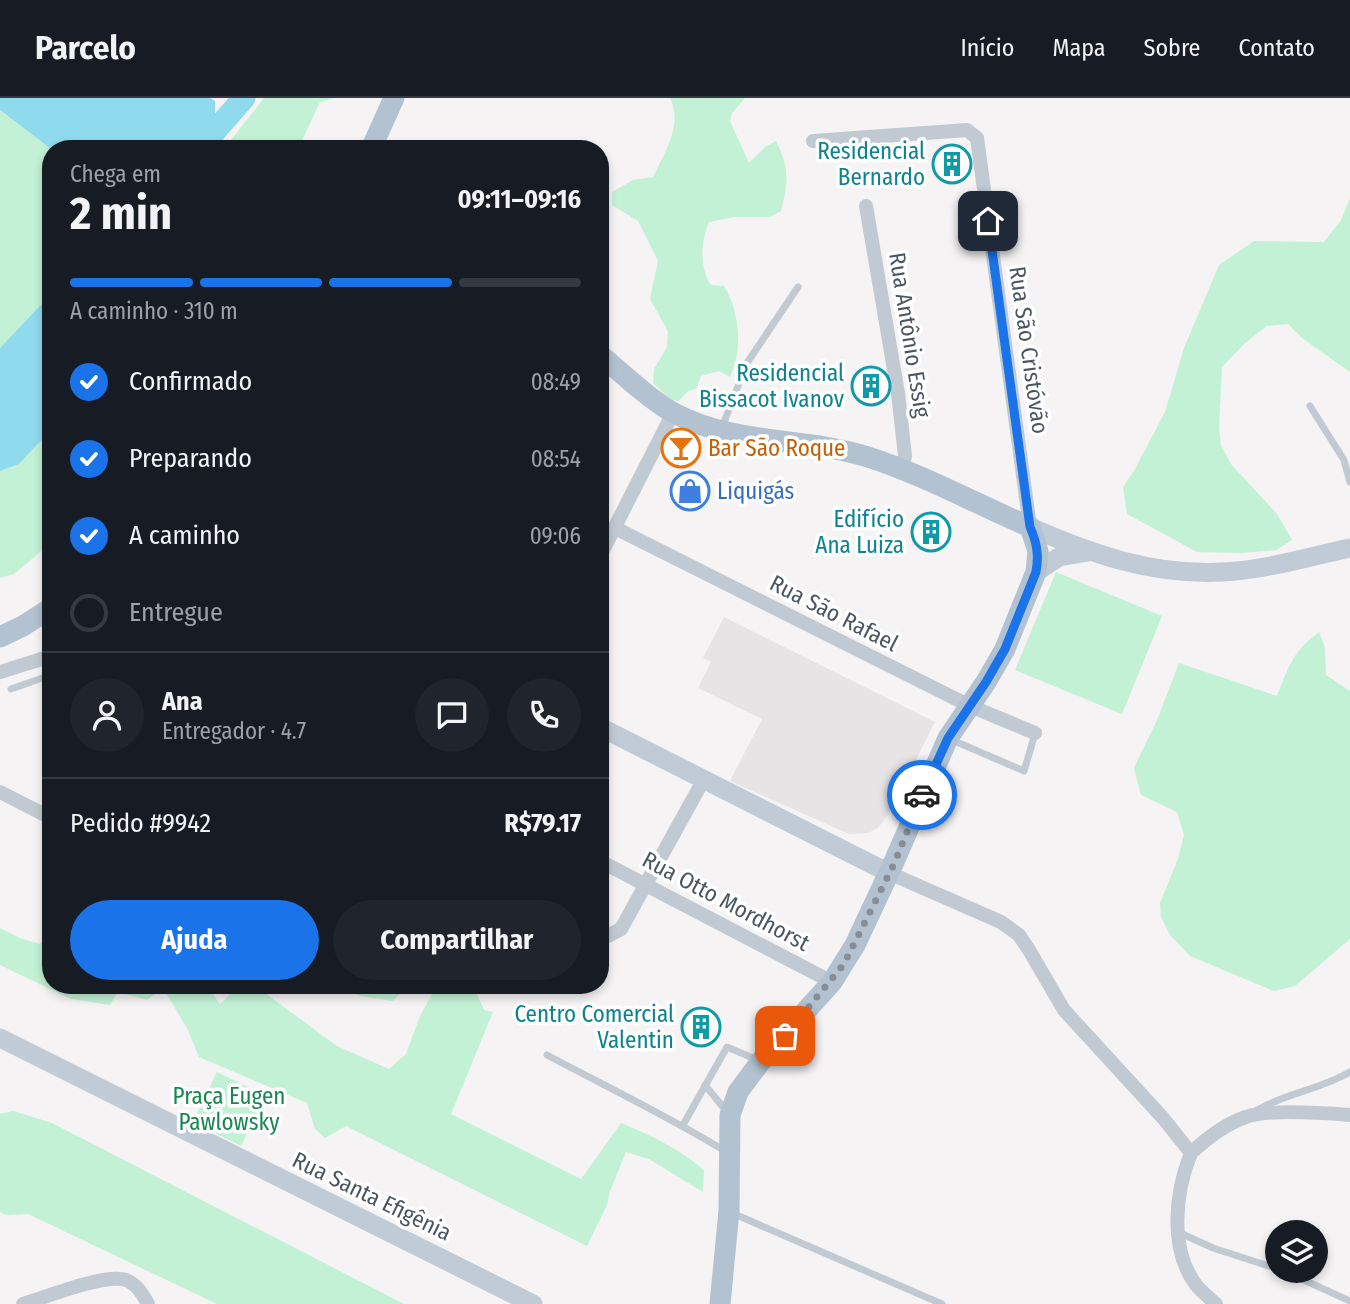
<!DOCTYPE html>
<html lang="pt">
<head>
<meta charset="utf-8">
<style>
	:root { --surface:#171b24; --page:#20242c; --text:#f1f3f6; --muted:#9ea1a6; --line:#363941; --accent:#1a73e8 }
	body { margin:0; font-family:"Fira Sans Condensed",sans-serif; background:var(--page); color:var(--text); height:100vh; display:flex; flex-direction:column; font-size:26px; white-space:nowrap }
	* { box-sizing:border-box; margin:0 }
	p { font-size:23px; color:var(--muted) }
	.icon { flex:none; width:38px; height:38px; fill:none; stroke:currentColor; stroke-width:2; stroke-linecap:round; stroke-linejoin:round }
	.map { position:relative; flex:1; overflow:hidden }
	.sheet { position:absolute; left:42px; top:42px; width:567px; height:854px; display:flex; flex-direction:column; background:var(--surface); border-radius:28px; box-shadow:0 4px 10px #0003 }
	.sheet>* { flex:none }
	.tools { position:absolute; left:1265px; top:1122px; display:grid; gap:14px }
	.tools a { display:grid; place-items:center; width:63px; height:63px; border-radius:50%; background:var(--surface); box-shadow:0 4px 10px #0003; font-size:35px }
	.pin { position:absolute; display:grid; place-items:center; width:60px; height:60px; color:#fff; margin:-30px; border-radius:14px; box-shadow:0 4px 10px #0006 }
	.courier { position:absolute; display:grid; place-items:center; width:70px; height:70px; margin:-35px; border:5px solid #1a73e8; border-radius:50%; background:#fff; color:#222; box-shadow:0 2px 9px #0007 }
	.headline em { font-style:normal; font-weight:700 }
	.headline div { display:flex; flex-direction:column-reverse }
	.headline { display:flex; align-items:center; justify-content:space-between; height:119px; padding:0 28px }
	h1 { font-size:46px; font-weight:700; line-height:52px }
	.bar { display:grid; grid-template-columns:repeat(4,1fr); gap:10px 7px; align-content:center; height:84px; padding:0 28px }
	.bar i { height:9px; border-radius:5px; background:var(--line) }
	.bar .current { background:var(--accent) }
	.bar p { grid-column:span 4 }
	.line { display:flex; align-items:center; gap:18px; padding:0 28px; border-top:2px solid var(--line) }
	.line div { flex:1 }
	.round { display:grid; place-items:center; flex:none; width:74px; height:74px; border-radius:37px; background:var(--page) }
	ol { padding:0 28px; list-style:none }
	li { display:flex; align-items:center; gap:21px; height:77px }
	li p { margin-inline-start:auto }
	li .icon { padding:7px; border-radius:50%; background:var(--accent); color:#fff; stroke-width:4 }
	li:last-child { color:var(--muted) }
	li i { width:38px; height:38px; border:4px solid var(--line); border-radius:50% }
	.button { display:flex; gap:14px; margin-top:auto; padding:14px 28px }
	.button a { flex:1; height:80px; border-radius:42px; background:var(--accent); color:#fff; font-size:28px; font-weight:700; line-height:80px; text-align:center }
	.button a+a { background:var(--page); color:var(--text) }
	header { display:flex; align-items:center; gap:42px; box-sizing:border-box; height:98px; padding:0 35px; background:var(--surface); border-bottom:2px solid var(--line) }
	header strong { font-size:33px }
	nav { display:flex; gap:38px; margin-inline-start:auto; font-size:24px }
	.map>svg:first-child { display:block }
</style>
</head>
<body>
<header>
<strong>Parcelo</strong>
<nav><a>Início</a><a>Mapa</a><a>Sobre</a><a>Contato</a></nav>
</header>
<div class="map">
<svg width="1350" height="1206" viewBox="0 0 1350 1206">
	<rect width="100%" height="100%" fill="#f5f3f3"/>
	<polygon fill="#e6e4e5" points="724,519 935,624 888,717 878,730 868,735 849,736 730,683 762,621 698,590 711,564 703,560"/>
	<g fill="#c3f1d5">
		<polygon points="264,0 335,0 320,4 298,51 224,51"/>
		<path d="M670,0H745L732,15L730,23L749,65L765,49L776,43C790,71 788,84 781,113L770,119H734L709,124C701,142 699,170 711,187L724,188C740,215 743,251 730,279L719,273L701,278L696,291L688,293L679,303L671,302L653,285L654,271L667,249L668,233L650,201L658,163L638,123L612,107V94L633,82L653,79C665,55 683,26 670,0Z"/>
		<polygon points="0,12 51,51 51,196 0,250"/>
		<polygon points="1350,100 1350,274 1302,240 1288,226 1267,228 1245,245 1222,269 1219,330 1221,347 1231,366 1277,416 1292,442 1276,452 1243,455 1197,454 1127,416 1123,389 1135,371 1165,314 1184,250 1219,167 1254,143 1324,144 1341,122"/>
		<polygon points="51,332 51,445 14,476 0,480 0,373 19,366"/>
		<polygon points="1056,474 1162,518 1122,616 1015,572"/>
		<path d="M1319,534L1325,550L1326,577L1350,593V841L1295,888L1274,893L1190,858L1170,837L1161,819L1160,805L1178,761L1184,737L1177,714L1141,697L1134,670L1157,622L1179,565L1277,598C1289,568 1292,554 1319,534Z"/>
		<path d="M0,830L20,840L40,846L51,837V887H206L220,906L234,892L254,887L337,948L389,971L406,956L420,918L437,887H473L484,912L493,914L451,1016L581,1081L621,1025C650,1037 680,1051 704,1072L703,1094L649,1061L626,1054L610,1093L607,1107L587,1148L346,1028L325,1040L315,1031L307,1005L199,959L188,932L163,890L147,902L118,894L110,907L71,901L0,867Z"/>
		<polygon points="333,887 408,887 393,903 361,898"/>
		<polygon points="217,974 266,998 241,1048 193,1024"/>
		<polygon points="13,1013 52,1025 404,1206 217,1206 28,1116 6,1117 0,1114 0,1016"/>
	</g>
	<g fill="#90daee">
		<polygon points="0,0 210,0 215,3 215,51 51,51 0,12"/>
		<polygon points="51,196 51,332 19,366 0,373 0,250"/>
	</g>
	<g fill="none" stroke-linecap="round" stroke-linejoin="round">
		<polyline stroke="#90daee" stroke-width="23" points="204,51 215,33 244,0"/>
		<g stroke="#c1cad2" stroke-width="7">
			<polyline points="1310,308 1344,362 1350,384"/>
			<polyline points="721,332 747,265 798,189"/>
			<polyline points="11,591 51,577"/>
			<polyline points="952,642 1024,673 1035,636"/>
			<path d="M547,957C607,989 668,1018 725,1053"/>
			<polyline points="705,987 727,1014"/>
			<path d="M1257,1012C1287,995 1321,991 1350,974"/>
			<polyline points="683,1027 727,949 760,963"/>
			<polyline points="732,1115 942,1206"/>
			<polyline points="1178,1134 1213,1150 1278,1171"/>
			<polyline points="1282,1172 1350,1203"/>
		</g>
		<g stroke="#c1cad2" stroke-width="14">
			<polyline points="813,43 967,32 977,40 1030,429"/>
			<polyline points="866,108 898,295 905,358 902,372"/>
			<polyline points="615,430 970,608 1035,635"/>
			<polyline points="600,458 673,315"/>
			<polyline points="0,574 51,558"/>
			<polyline points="0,694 51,720"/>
			<polyline points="600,763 832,884"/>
			<path d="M889,775L1001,824L1019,837L1029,852L1064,912L1163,1020L1191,1055C1175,1095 1169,1150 1196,1187C1202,1194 1209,1200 1216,1206"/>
			<polyline points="600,837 608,838 621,831 704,681"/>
			<path d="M1191,1055C1207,1040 1225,1026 1246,1019C1267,1011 1325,1015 1350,1017"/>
			<path d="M23,1206C47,1199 105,1175 126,1182C137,1186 143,1197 148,1206"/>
		</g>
		<g stroke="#c1cbd6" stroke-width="19">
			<path d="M1030,429C1092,456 1153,478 1223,474C1265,472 1308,459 1350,450"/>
			<polyline points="1036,474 1059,459 1088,454"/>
			<polyline points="600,629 889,775"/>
			<polyline points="0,940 533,1206"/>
		</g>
		<g stroke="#b3c2d1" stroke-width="21">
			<polyline points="371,51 394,0"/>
			<path d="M600,257C621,274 653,305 676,316C735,347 805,339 868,359C924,377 976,406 1030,429L1038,453L1036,474L1005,551L986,584L948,640L893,766L855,847L832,884L761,963L738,994L730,1017L729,1113L720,1206"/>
			<polyline points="0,539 23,528 51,510"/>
		</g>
	</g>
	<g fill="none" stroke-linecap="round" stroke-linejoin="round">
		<polyline stroke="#868d94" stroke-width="7" stroke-dasharray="0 12.6" points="785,938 844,866 894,766 922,697"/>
		<path stroke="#1a73e8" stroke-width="9" d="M922,697L948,640L986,584L1005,551L1036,474C1039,457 1037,445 1030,429L988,123"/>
	</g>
	<defs>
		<symbol id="building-ring" viewBox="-11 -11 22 22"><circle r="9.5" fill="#fff" stroke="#0f9aa8" stroke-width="1.5"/><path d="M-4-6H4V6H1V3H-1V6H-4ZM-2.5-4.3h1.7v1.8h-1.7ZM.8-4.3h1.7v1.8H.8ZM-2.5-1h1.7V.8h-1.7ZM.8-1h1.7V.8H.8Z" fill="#0f9aa8"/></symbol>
		<symbol id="bar-ring" viewBox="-11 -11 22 22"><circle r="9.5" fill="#fff" stroke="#e8710a" stroke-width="1.5"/><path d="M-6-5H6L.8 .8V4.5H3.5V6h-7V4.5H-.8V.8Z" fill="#e8710a"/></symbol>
		<symbol id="shop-ring" viewBox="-11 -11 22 22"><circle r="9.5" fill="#fff" stroke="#3f7fe0" stroke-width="1.5"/><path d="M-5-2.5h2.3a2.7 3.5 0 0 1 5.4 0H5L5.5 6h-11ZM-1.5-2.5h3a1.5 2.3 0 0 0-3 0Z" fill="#3f7fe0"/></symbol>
	</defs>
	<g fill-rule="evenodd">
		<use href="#building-ring" x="930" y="44" width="44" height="44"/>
		<use href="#building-ring" x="849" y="266" width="44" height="44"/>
		<use href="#bar-ring" x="659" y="328" width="44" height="44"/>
		<use href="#shop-ring" x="668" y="371" width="44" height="44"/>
		<use href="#building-ring" x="909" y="412" width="44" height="44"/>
		<use href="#building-ring" x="679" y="907" width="44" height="44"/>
	</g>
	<g text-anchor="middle" stroke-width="7" stroke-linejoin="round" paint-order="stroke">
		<g font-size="23" fill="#0d838f" stroke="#fff" text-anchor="end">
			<text x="925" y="61">Residencial<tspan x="925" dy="26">Bernardo</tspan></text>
			<text x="844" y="283">Residencial<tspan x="844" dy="26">Bissacot Ivanov</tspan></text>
			<text x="904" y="429">Edifício<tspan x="904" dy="26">Ana Luiza</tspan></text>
			<text x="674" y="924">Centro Comercial<tspan x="674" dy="26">Valentin</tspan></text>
		</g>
		<g font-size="23" fill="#4a5661" stroke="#fff">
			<text transform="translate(910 237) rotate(81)" y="8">Rua Antônio Essig</text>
			<text transform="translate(1029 252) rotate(82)" y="8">Rua São Cristóvão</text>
			<text transform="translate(834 515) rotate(27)" y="8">Rua São Rafael</text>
			<text transform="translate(726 803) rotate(28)" y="8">Rua Otto Mordhorst</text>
			<text transform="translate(372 1098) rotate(26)" y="8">Rua Santa Efigênia</text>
		</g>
		<g font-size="23" fill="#c56008" stroke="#fff" text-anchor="start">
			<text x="708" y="358">Bar São Roque</text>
		</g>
		<g font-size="23" fill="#366cbe" stroke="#fff" text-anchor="start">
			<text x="717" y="401">Liquigás</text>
		</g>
		<g font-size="23" fill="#17864f" stroke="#fff">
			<text x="229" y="1006">Praça Eugen<tspan x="229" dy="26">Pawlowsky</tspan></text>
		</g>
	</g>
</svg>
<div class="tools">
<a><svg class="icon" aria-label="layers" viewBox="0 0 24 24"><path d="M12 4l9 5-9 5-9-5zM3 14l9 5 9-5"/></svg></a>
</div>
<div class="pin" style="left:785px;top:938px;background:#ea580c"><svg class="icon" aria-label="bag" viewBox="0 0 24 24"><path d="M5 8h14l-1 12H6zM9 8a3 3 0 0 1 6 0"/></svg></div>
<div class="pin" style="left:988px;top:123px;background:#1f2937"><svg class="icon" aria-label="home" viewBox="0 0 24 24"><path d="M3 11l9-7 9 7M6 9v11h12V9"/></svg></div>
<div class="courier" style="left:922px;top:697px"><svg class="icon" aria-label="car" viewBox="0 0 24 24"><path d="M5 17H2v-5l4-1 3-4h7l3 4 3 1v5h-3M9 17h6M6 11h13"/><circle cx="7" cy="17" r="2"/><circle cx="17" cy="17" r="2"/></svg></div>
<section class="sheet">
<div class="headline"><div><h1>2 min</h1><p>Chega em</p></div><em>09:11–09:16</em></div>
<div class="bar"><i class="current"></i><i class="current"></i><i class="current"></i><i></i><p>A caminho · 310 m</p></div>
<ol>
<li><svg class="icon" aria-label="check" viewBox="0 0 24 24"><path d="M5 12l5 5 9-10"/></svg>Confirmado<p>08:49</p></li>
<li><svg class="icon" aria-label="check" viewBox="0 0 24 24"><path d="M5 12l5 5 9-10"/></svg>Preparando<p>08:54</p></li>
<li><svg class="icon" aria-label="check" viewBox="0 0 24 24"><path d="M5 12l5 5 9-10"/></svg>A caminho<p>09:06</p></li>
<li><i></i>Entregue</li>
</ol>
<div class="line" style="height:126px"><a class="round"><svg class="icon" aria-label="person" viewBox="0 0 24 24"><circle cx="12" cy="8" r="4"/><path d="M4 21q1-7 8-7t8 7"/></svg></a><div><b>Ana</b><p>Entregador · 4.7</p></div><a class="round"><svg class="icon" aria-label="chat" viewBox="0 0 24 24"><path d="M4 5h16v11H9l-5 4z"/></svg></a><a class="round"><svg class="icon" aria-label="phone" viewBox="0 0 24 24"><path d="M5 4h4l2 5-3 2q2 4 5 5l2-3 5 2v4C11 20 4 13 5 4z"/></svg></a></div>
<div class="line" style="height:91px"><div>Pedido #9942</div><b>R$79.17</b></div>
<div class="button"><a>Ajuda</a><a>Compartilhar</a></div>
</section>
</div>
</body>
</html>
